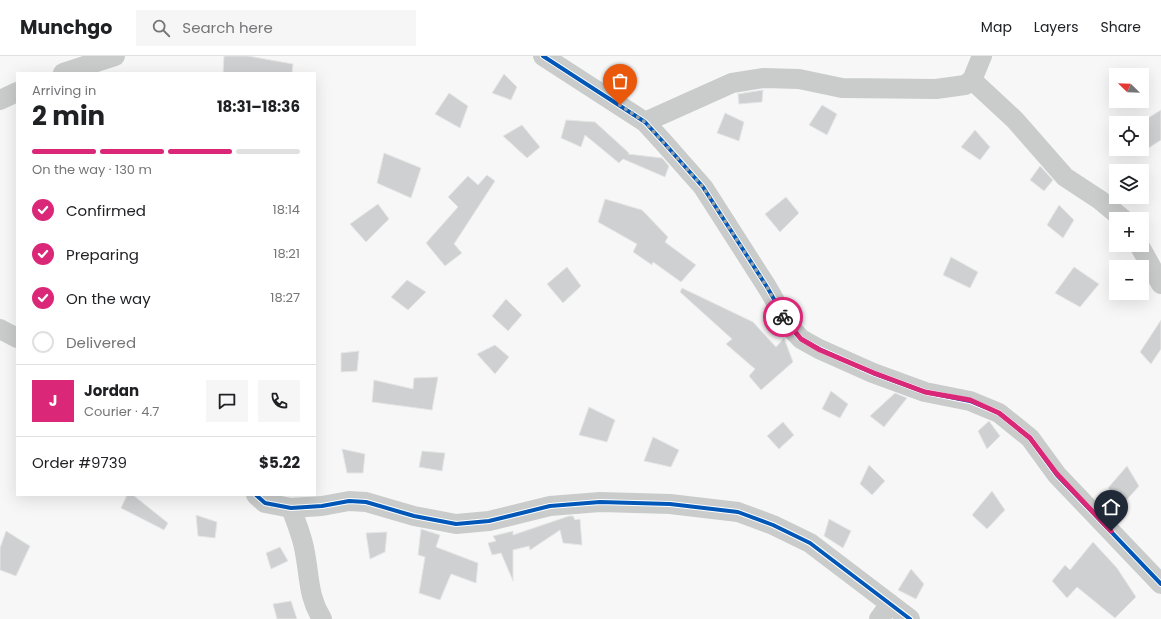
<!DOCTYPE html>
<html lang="en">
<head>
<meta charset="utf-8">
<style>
	:root { --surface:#fff; --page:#f6f6f6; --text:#202124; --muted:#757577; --line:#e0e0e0; --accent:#db2777 }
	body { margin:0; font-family:Poppins,sans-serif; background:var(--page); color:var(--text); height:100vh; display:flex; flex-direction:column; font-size:15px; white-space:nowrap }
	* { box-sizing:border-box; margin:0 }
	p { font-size:13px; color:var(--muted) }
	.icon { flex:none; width:22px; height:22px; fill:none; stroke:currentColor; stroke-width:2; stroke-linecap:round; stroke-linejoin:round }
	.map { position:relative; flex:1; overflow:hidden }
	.side { position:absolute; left:16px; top:16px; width:300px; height:424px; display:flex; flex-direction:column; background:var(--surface); border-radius:0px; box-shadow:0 4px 16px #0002 }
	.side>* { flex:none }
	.needle { width:26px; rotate:293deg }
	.controls { position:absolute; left:1109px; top:12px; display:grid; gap:8px }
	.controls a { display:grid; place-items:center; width:40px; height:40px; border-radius:0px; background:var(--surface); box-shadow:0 4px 16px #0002; font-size:20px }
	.pin { position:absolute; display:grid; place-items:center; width:34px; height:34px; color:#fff; margin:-41px -17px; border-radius:50% 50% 50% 0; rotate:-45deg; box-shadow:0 0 4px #0007 }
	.pin .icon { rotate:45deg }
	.courier { position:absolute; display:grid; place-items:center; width:40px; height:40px; margin:-20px; border:3px solid #db2777; border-radius:50%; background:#fff; color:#222; box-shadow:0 1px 5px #0007 }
	.summary em { font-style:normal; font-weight:700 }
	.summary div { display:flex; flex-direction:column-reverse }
	.summary { display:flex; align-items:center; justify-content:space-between; height:68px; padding:0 16px }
	h1 { font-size:26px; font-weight:700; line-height:30px }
	.bar { display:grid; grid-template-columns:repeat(4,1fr); gap:6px 4px; align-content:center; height:48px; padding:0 16px }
	.bar i { height:5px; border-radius:3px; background:var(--line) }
	.bar .active { background:var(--accent) }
	.bar p { grid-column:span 4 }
	.line { display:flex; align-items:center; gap:10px; padding:0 16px; border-top:1px solid var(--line) }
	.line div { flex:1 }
	.round { display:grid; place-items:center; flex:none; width:42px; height:42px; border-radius:0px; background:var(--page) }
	ol { padding:0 16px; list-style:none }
	li { display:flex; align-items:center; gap:12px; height:44px }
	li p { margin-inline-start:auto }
	li .icon { padding:4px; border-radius:50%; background:var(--accent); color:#fff; stroke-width:4 }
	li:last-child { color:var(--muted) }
	li i { width:22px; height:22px; border:2px solid var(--line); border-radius:50% }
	header { display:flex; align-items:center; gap:24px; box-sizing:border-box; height:56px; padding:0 20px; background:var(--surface); border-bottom:1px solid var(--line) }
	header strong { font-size:19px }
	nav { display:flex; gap:22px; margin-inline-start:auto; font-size:14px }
	.search { width:280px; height:36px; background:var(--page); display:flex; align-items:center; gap:10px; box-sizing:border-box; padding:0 14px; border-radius:0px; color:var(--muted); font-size:15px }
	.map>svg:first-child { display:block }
</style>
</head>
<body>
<header>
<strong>Munchgo</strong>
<div class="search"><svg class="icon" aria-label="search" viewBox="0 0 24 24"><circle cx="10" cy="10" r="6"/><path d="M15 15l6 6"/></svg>Search here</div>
<nav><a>Map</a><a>Layers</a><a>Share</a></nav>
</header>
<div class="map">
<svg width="1161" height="563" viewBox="0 0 1161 563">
	<rect width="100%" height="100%" fill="#f7f7f7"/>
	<g fill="#cfd0d1" stroke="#e6e6e6">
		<polygon points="224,0 248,0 293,8 292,17 223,17"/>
		<polygon points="504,18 517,31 511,44 492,37"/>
		<polygon points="763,34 762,46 739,48 738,38"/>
		<polygon points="449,37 468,50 460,72 435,58"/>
		<polygon points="822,49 837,58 827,79 809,69"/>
		<polygon points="1161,54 1161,84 1139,98 1135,93 1142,93 1142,67 1140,67"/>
		<polygon points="725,57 744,66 739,85 717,77"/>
		<polygon points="566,64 595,66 629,97 628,98 662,102 669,110 665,121 623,103 619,107 585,79 581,91 561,82"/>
		<polygon points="522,69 540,91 527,102 503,80"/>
		<polygon points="975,74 990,91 980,104 961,91"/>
		<polygon points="384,97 421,112 411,142 377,127"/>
		<polygon points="1040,110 1053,124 1044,135 1030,124"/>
		<polygon points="487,119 495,125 454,188 462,197 445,210 426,187 458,151 448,141 468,120 478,129"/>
		<polygon points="786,141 799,157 780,176 765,158"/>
		<polygon points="605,143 642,154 668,181 665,186 696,209 681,226 653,206 652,209 633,196 637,188 598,166"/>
		<polygon points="378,148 389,163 366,186 350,168"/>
		<polygon points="1059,149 1074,164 1063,182 1047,169"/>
		<polygon points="951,201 978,216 970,232 943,219"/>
		<polygon points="567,211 581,230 563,247 547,228"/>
		<polygon points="1074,211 1099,228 1080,251 1055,237"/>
		<polygon points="407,224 426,236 408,254 391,241"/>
		<polygon points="682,232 753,266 776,291 784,282 793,306 761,334 749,320 755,313 726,288 732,283 680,236"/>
		<polygon points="506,243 522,259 508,275 492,260"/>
		<polygon points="1161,264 1161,293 1151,308 1140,296"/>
		<polygon points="495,289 509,301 495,318 477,298"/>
		<polygon points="359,295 357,315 341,316 341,297"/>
		<polygon points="438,321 432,354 372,346 374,324 413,333 414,322"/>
		<polygon points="831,335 848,348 840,362 822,353"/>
		<polygon points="895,337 907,342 884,371 870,360"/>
		<polygon points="589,351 615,364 607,386 579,379"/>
		<polygon points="989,365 1000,380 987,393 978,375"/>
		<polygon points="783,366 794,379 779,393 767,380"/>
		<polygon points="653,381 679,394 671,411 644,405"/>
		<polygon points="342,393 365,398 363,417 347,417"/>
		<polygon points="422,395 445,397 442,415 419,411"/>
		<polygon points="869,409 885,425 872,439 860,428"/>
		<polygon points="1127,410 1139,430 1123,448 1108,432"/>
		<polygon points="992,435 1005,454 987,473 972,459"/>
		<polygon points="127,439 133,439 168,467 164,474 121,452"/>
		<polygon points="196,459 217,466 215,482 198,480"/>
		<polygon points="569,460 573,460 575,464 580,463 582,489 563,487 560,474 530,494 529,490 513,494 513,525 501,497 492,499 488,487 496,485 493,480 513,475 513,479"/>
		<polygon points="829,463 851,475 843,492 824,480"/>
		<polygon points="421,473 440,479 436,491 478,507 476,527 451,518 440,544 419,537 425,501 418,499"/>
		<polygon points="6,475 30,490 16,520 0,514 0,492"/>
		<polygon points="387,476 385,496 370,503 366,477"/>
		<polygon points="1093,486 1117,512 1136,541 1115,562 1077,531 1067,542 1052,525 1065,509 1070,514"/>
		<polygon points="280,491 288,505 271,513 266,497"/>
		<polygon points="911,513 924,528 916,543 898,534"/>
		<polygon points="291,545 297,563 277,563 273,548"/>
	</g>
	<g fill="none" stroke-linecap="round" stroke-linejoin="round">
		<g stroke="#cacccc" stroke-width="20">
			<polyline points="543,0 645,66 665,88 703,131 767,231 790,271 801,283 819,293 873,317 925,336 970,345 999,357 1030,382 1057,419 1161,528"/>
			<polyline points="63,17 115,0"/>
			<polyline points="972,24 1015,64 1065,121 1100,144 1123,163"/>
			<polyline points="0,44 17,36"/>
			<polyline points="645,66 732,27 764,22 799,23 842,32 936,33 965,29 972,24 982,0"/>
			<polyline points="1139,189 1161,228"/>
			<polyline points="0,273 17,282"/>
			<polyline points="256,439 265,447 291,452 322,450 349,445 366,446 414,460 456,468 489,465 550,450 600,446 670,448 738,456 773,469 810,487 910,563"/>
			<path d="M291,452C296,466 303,482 305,497C310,523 308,540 322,563"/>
			<polyline points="879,563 890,548"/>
		</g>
		<defs>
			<g id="cycleway">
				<polyline points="543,0 645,66 665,88 703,131 767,231 790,271 801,283 819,293 873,317 925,336 970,345 999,357 1030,382 1057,419 1161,528"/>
				<polyline points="256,439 265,447 291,452 322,450 349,445 366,446 414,460 456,468 489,465 550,450 600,446 670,448 738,456 773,469 810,487 910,563"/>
			</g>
		</defs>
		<use href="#cycleway" stroke="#fff" stroke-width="6"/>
		<use href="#cycleway" stroke="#0057b8" stroke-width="4"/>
	</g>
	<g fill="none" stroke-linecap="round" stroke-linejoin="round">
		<polyline stroke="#98a2aa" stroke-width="4" stroke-dasharray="0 7.2" points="620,49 645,66 703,131 767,231 783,261"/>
		<polyline stroke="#db2777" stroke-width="5" points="783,261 801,283 820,294 874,317 925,336 970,344 999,357 1030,382 1057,418 1111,475"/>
	</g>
</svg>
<div class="controls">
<a><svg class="needle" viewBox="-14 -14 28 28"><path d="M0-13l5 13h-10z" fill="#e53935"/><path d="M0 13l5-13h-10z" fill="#757577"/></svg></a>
<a><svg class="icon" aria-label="locate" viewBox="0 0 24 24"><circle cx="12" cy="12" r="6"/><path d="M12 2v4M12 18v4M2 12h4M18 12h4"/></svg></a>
<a><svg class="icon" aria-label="layers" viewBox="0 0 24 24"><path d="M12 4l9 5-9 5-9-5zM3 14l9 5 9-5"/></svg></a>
<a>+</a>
<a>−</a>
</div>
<div class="pin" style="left:620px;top:49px;background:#ea580c"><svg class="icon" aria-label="bag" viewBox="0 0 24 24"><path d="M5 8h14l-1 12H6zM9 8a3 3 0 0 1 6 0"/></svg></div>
<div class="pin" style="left:1111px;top:475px;background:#1f2937"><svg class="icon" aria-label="home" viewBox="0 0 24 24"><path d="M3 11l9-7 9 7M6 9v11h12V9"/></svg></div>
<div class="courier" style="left:783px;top:261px"><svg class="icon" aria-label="bike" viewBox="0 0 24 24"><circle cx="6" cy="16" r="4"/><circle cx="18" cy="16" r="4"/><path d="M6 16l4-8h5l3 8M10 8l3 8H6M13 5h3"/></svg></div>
<section class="side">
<div class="summary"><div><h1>2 min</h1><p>Arriving in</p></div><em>18:31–18:36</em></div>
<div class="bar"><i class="active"></i><i class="active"></i><i class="active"></i><i></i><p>On the way · 130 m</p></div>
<ol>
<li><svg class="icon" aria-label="check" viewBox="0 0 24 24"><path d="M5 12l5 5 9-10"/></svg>Confirmed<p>18:14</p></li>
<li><svg class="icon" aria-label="check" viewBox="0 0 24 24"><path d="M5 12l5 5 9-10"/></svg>Preparing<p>18:21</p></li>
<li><svg class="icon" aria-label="check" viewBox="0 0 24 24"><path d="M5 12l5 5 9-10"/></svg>On the way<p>18:27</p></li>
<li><i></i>Delivered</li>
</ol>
<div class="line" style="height:72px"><b class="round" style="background:var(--accent);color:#fff">J</b><div><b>Jordan</b><p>Courier · 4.7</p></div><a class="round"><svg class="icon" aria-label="chat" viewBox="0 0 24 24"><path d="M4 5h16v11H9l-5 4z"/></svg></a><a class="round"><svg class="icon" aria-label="phone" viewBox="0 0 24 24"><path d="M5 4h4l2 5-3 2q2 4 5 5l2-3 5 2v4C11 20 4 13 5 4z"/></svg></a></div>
<div class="line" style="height:52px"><div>Order #9739</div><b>$5.22</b></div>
</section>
</div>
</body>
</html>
